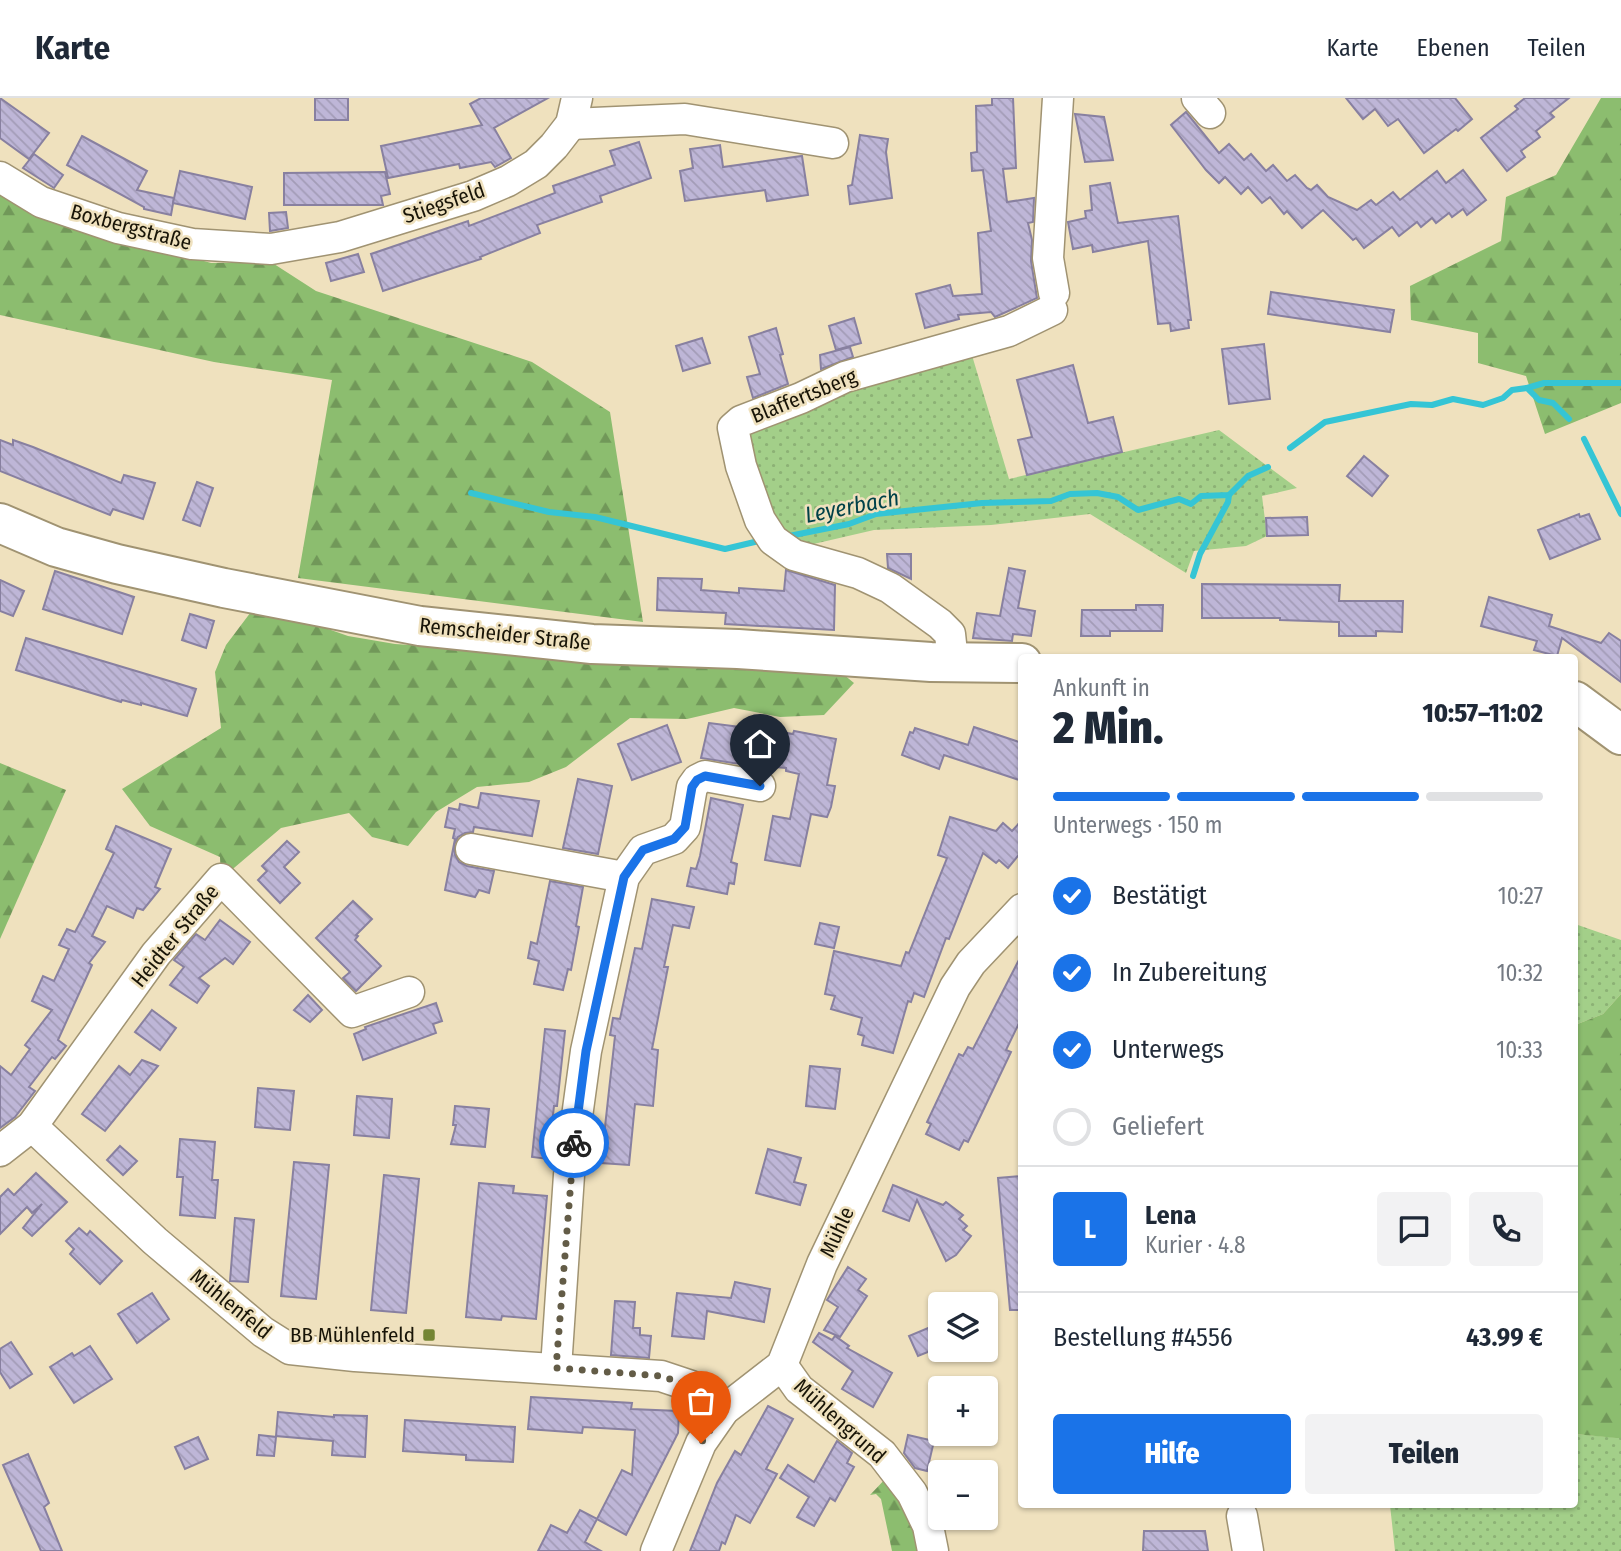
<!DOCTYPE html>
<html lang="de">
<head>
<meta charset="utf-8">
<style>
	:root { --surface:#fff; --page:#f2f2f3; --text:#1f2937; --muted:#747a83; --line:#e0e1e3; --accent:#1a73e8 }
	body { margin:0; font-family:"Fira Sans Condensed",sans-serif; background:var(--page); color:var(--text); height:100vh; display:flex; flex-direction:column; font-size:26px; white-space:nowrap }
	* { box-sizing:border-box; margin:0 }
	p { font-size:23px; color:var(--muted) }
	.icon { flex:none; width:38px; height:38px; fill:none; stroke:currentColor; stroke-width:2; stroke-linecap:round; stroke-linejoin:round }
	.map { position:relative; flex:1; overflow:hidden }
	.sheet { position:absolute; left:1018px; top:556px; width:560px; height:854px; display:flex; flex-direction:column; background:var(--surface); border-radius:7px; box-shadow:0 2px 5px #0004 }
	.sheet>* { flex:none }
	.fabs { position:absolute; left:928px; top:1194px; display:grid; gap:14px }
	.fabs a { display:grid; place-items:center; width:70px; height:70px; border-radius:7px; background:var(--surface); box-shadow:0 2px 5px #0004; font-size:35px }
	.pin { position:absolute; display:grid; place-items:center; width:60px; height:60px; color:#fff; margin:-72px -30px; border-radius:50% 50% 50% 0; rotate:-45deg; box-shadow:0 0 7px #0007 }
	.pin .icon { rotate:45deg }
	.courier { position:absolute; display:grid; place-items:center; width:70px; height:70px; margin:-35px; border:5px solid #1a73e8; border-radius:50%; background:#fff; color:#222; box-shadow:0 2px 9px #0007 }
	.head em { font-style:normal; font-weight:800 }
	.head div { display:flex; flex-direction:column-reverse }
	.head { display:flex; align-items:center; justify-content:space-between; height:119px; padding:0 35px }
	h1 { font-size:46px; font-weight:800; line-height:52px }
	.bar { display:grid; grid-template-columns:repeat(4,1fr); gap:10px 7px; align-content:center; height:84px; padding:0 35px }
	.bar i { height:9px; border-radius:5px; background:var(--line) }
	.bar .active { background:var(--accent) }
	.bar p { grid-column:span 4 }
	.line { display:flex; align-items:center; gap:18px; padding:0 35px; border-top:2px solid var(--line) }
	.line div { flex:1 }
	.round { display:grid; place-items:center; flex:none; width:74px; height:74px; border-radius:7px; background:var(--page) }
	ol { padding:0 35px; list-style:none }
	li { display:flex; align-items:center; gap:21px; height:77px }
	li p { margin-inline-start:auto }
	li .icon { padding:7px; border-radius:50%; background:var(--accent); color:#fff; stroke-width:4 }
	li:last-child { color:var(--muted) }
	li i { width:38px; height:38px; border:4px solid var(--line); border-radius:50% }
	.primary-button { display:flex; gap:14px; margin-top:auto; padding:14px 35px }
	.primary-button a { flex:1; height:80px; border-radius:7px; background:var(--accent); color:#fff; font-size:28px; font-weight:800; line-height:80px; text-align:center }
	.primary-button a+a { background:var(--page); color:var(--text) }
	header { display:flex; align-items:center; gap:42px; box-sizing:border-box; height:98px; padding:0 35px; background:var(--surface); border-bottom:2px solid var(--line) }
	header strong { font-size:33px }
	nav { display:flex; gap:38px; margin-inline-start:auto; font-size:24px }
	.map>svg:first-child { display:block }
</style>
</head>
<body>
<header>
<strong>Karte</strong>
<nav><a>Karte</a><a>Ebenen</a><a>Teilen</a></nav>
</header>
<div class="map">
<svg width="1621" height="1453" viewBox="0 0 1621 1453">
	<defs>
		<pattern id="grass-dots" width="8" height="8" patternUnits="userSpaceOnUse" patternTransform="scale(1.75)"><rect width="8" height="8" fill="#a3cf89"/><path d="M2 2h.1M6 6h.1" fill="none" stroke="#8cb175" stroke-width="1.8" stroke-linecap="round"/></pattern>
		<pattern id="forest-firs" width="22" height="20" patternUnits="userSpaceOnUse" patternTransform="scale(1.75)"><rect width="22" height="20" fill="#8cbd6f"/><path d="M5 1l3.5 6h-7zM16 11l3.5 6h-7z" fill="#719859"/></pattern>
		<pattern id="building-back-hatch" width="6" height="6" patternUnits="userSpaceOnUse" patternTransform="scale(1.75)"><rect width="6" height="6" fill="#beb6d7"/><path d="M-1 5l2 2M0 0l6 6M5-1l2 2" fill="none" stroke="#a39cb7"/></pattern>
	</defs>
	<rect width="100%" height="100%" fill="#efe1be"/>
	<g fill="url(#grass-dots)">
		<polygon points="971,254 1009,381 1219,332 1297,390 1262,398 1267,438 1246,448 1194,453 1186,475 1090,416 991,427 874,432 792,451 775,433 752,367 750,331 849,289"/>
		<polygon points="1575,826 1621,842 1621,896 1603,916 1575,927"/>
		<polygon points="1575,1336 1621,1340 1621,1453 1395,1453 1390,1407 1575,1407"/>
	</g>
	<g fill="url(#forest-firs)">
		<polygon points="1601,0 1621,0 1621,305 1545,336 1526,278 1478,265 1478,235 1411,222 1410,188 1501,143 1506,99 1556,77"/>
		<polygon points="0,92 39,116 211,165 271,164 316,193 532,264 610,314 643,524 298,480 332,282 214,264 0,217"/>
		<polygon points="257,506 348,538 395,546 843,576 854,585 824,617 780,619 734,610 687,621 630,620 566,669 529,684 477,689 436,714 408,748 372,739 349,715 281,730 221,781 220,759 150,728 122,691 221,630 215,574 226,547"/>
		<polygon points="0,665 66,692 0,841"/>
		<polygon points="1621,896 1621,1340 1616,1340 1575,1336 1575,927 1603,916"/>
		<polygon points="888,1378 925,1453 892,1453 881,1401 876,1396 870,1397"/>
	</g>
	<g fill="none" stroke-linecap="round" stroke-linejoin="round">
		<g stroke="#35c5d5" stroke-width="6">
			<polyline points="1527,290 1544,285 1621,285"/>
			<polyline points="1584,341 1621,416"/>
			<polyline points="1290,350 1325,324 1411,306 1432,307 1453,301 1483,307 1503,300 1512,292 1527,290 1539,302 1553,305 1569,321"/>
			<polyline points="471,395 549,414 595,419 725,451 763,442"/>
			<polyline points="784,439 849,426 876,416 982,405 1051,403 1070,396 1097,395 1118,399 1138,412 1179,401 1191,406 1201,398 1229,397 1248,378 1268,369"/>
			<polyline points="1193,478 1200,456 1228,404 1229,397"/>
		</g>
	</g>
	<g fill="url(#building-back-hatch)" stroke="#8880a0" stroke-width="2">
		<polygon points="0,0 49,35 29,61 0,40"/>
		<rect x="315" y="0" width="33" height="22"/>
		<polygon points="481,0 548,0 494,30 511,60 495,69 491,64 460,70 459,66 388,80 381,48 482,27 470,6"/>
		<polygon points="992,0 1013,0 1016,70 1003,71 1007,104 1034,100 1033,124 1028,125 1032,142 1031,163 1037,200 995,219 991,214 958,217 959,221 925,230 916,196 950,187 953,198 982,196 978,135 991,133 983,72 972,73 971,55 977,54 976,8 992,7"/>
		<polygon points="1346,0 1455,0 1472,21 1458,33 1456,31 1424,55 1398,21 1388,28 1375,11 1363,21"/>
		<polygon points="1525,0 1569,0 1550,15 1554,19 1536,33 1540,39 1521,53 1525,59 1507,73 1481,40 1518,11 1515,8"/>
		<polygon points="1186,14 1219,55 1229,46 1244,62 1251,56 1266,73 1273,67 1287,83 1295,77 1307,90 1311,92 1317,87 1328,99 1357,112 1371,102 1376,107 1393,94 1400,102 1437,73 1446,85 1463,72 1486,102 1467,117 1463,111 1452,119 1449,115 1436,125 1432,120 1421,129 1417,124 1399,138 1392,129 1364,150 1356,140 1353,142 1323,112 1302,130 1287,113 1284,116 1270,99 1262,105 1248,89 1241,96 1225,79 1219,85 1206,72 1171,27"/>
		<polygon points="1075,16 1104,19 1113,62 1085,64"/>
		<polygon points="860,37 888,41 886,54 892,100 850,106 848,88 852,87"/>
		<polygon points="82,38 147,73 137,92 174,100 171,117 144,111 144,109 67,67"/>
		<polygon points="639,44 651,80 600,98 602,104 537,127 540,135 480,159 481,161 383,193 371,156 468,123 469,128 555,95 553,88 615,67 610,53"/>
		<polygon points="720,47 723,69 802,58 808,97 767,103 765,92 685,103 680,73 693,70 690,51"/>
		<polygon points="34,56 63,77 54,90 23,70"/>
		<polygon points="180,73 252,89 245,121 173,105"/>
		<polygon points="385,74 390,96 381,98 383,107 284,107 284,75"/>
		<polygon points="1110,85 1118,125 1178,118 1191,222 1188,222 1189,230 1171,233 1170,225 1158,226 1148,143 1093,154 1092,147 1073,151 1068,124 1086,120 1085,113 1092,112 1090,88"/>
		<polygon points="286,114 288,130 270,133 269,115"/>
		<polygon points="358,156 364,174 331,183 326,165"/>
		<polygon points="1271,194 1394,212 1390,234 1268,216"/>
		<polygon points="854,220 861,245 836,252 829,228"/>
		<polygon points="776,230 783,256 780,257 788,286 753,300 747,279 760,276 749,239"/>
		<polygon points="702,240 710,265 683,273 676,248"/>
		<polygon points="1264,246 1270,301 1229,306 1222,251"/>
		<polygon points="850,249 853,259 821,271 820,257"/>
		<polygon points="1073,267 1088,325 1113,319 1122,354 1027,377 1018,342 1032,339 1017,282"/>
		<polygon points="0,342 13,347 13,342 33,349 121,385 124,377 155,385 143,421 113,411 110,417 0,373"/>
		<polygon points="1364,358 1388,378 1372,398 1347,378"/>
		<polygon points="197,384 213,390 200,428 183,422"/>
		<polygon points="1579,416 1580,419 1589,416 1600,441 1550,461 1538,432"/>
		<polygon points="1307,419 1308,437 1267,438 1266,420"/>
		<polygon points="887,456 911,456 911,481 888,470"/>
		<polygon points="1009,470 1025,473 1018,510 1035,513 1031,538 1013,536 1012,543 973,540 977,515 1000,518"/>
		<polygon points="786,472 835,487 834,532 725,526 726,515 657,512 658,480 702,481 701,492 739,495 739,490 784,493"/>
		<polygon points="55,473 134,499 122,536 43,511"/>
		<polygon points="0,482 24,493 13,518 0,513"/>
		<polygon points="1202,486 1340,487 1339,503 1403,503 1402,534 1376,533 1376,538 1339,538 1339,524 1280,522 1280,520 1202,520"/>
		<polygon points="1489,499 1552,517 1549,528 1601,545 1609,535 1621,543 1621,584 1562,540 1557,558 1534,552 1537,543 1481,528"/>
		<polygon points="1136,507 1163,507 1162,533 1110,533 1110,538 1081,538 1082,512 1136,512"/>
		<polygon points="190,516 214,523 206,550 182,542"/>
		<polygon points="26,540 196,591 187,618 141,605 141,607 122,602 121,604 16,572"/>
		<polygon points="709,625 740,629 741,627 793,636 794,633 836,641 827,687 835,688 831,709 827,719 811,716 800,768 765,762 773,718 790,721 799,676 786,673 786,670 733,665 701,660"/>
		<polygon points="667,627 681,664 632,682 618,646"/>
		<polygon points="974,629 1022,645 1022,683 944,657 939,671 902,657 910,634 913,635 915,630 968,647"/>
		<polygon points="578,681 612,688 598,756 563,750"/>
		<polygon points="481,695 539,703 532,738 474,729 473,734 465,735 458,739 454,747 455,757 459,764 467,768 494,773 489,795 479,792 475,799 445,792 455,741 453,740 455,731 445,729 449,710 459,712 460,706 478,710"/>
		<polygon points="711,700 743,707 731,764 737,766 734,786 729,785 727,796 687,788 691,770 696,771 700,758"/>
		<polygon points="950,719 996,733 1003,725 1012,733 1022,722 1022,753 1008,770 999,762 996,765 983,755 949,841 946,840 924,899 914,895 911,904 908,903 893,955 862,947 864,938 858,936 862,920 831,911 835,898 825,896 834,853 901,868 906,854 909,855 947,760 938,757"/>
		<polygon points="116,728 171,751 155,789 160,791 143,812 137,810 133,820 107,808 92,838 105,844 89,865 92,867 58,942 66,948 55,961 52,959 29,989 35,993 15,1019 0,1030 0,968 11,977 30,951 25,947 52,912 32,903 43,878 54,883 69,851 59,847 67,831 75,834 83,819 114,755 106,751"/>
		<polygon points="287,743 299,754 284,769 300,785 280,805 258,782 267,773 262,768"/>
		<polygon points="550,783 583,789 576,828 579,829 571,872 568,871 563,892 534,886 539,863 528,860 531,844 537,846"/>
		<polygon points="652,801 694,809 689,830 673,827 664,869 668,869 652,951 658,952 653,1008 635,1006 629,1067 601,1065 615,938 610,937 613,920 620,921 635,850 642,851"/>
		<polygon points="353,803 372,821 356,837 358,838 355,842 381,868 356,893 343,880 350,874 316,840"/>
		<polygon points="220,822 250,844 233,866 225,860 199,880 209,888 197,905 170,887 184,869 174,862 196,836 205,842"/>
		<polygon points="820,825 839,829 834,850 815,846"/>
		<polygon points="1022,856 1022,919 1006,952 1011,954 980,1019 968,1044 964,1042 959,1052 926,1036 931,1026 927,1024 959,956 963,958 968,949 973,951"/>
		<polygon points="308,897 322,912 310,924 294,912"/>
		<polygon points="436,905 442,923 433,926 436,935 363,962 354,936 366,931 365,929"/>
		<polygon points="152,912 176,930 160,952 135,934"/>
		<polygon points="545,931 565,933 557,1008 554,1008 548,1061 532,1059"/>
		<polygon points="142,962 158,968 105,1033 82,1016 119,968 130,977"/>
		<polygon points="810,968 840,971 835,1011 806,1008"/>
		<polygon points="258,990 294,993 290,1032 255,1029"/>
		<polygon points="357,998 392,1001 389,1040 354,1037"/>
		<polygon points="455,1008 489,1011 485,1049 451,1046 456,1027 453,1027"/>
		<polygon points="180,1041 215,1044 212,1082 218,1082 215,1120 180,1117 183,1079 177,1079"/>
		<polygon points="120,1048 137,1063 123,1077 107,1062"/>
		<polygon points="768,1051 801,1060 794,1084 806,1087 800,1107 756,1095"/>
		<polygon points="294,1064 329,1067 316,1201 281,1198"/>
		<polygon points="36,1075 67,1104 32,1138 23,1130 42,1106 32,1115 27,1109 0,1136 0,1099 8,1091 14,1097"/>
		<polygon points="384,1077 419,1081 406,1215 371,1212"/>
		<polygon points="1022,1078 1022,1212 1010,1212 998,1080"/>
		<polygon points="479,1085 514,1088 513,1095 547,1098 536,1221 502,1218 501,1222 466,1219"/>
		<polygon points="893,1087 943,1107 946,1104 963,1117 959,1121 967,1128 963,1132 971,1138 956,1157 946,1163 917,1102 909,1123 883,1113"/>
		<polygon points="235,1120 254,1122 248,1184 230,1183"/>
		<polygon points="79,1130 87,1137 90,1133 122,1163 100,1186 70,1156 74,1151 66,1143"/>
		<polygon points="848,1169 866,1181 858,1192 867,1198 840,1239 824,1232 838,1209 827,1202"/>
		<polygon points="735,1184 770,1191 764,1224 707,1213 704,1241 672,1238 677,1195 731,1200"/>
		<polygon points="152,1195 169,1221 137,1245 118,1216"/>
		<polygon points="615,1203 635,1204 633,1230 640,1230 640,1237 651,1238 649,1260 611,1257"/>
		<polygon points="940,1225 940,1249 918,1258 909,1238"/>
		<polygon points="819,1235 832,1242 835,1238 849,1248 847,1250 892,1275 873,1309 842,1291 853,1273 813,1244"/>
		<polygon points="11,1244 32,1276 10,1290 0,1274 0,1251"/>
		<polygon points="90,1248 112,1281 74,1305 50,1269 72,1255 74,1258"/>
		<polygon points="531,1299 632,1305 631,1311 679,1313 678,1335 626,1437 597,1421 585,1444 601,1453 538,1453 551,1427 567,1435 580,1412 597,1421 622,1372 632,1377 635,1332 583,1329 582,1335 528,1331"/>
		<polygon points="768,1308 793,1321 766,1371 777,1376 750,1425 736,1417 725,1446 722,1444 719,1453 690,1453 717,1385 735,1353 741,1357"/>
		<polygon points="278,1314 334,1319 334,1317 367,1318 365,1359 332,1357 333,1343 276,1338"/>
		<polygon points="405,1322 515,1329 513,1364 466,1362 466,1357 403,1353"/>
		<polygon points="259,1337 276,1339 274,1358 257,1357"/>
		<polygon points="908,1337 934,1343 927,1373 915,1370 904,1355"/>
		<polygon points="198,1339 208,1361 185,1371 175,1349"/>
		<polygon points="837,1343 852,1355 847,1365 854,1369 835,1403 830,1400 814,1428 797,1419 809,1399 780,1380 788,1367 814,1384"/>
		<polygon points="28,1356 49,1405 44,1409 62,1453 41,1453 3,1367"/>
		<polygon points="1144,1433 1205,1433 1208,1453 1143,1453"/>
	</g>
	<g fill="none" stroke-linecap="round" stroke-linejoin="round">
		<defs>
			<g id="minor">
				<polyline points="1197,0 1210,15"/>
				<polyline points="571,26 685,21 833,45"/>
				<polyline points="0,79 41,104 118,130 192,146 271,151 340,139 473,98 508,83 536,66 554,48 571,26 577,0"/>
				<polyline points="1054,195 1048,160 1058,0"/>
				<polyline points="953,564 950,536 940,526 890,490 858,475 794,457 773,442 760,422 741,368 733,330 741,323 801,300 845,279 1009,233 1052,212"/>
				<polyline points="471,751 624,779"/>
				<polyline points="32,1028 155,1143 263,1234 290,1251 355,1258 661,1278 691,1288 724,1312"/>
				<polyline points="0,1053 32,1028 156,856 221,781 352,914 409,894"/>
				<polyline points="782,1267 799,1291 882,1356 912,1395 928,1428 933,1453"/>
				<polyline points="556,1270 569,1077 586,953 624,779 643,752 674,741 685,729 692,689 697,682 705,678 760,688"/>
				<polyline points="1242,1418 1248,1453"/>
				<polyline points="656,1453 701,1345 724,1312 782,1267 822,1166 955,889 971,865 1022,811"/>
			</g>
			<g id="major">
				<polyline points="0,425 56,449 117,466 224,490 420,528 592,546 738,551 931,564 1022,565"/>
				<polyline points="1575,603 1621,637"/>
			</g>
		</defs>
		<use href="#minor" stroke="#a09372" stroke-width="33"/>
		<use href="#major" stroke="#a09372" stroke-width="42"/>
		<use href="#minor" stroke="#fff" stroke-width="30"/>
		<use href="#major" stroke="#fff" stroke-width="38"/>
	</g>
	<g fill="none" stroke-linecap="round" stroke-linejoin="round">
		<polyline stroke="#635c47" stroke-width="7" stroke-dasharray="0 12.6" points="574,1045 556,1270 661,1278 691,1288 724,1312 701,1345"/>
		<polyline stroke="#1a73e8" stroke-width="9" points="574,1045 586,953 624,779 643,752 674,741 685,729 692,689 697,682 705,678 760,688"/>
	</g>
	<rect fill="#748534" stroke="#efe1be" stroke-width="2.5" x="422" y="1230" width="14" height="14" rx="3.5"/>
	<g text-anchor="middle" stroke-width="5" stroke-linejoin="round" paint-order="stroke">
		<g font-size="21" fill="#181407" stroke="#efe1be">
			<text transform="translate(444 105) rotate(-19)" y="7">Stiegsfeld</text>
			<text transform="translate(131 129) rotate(15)" y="7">Boxbergstraße</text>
			<text transform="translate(804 298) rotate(-22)" y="7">Blaffertsberg</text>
			<text transform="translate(505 536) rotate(6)" y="7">Remscheider Straße</text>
			<text transform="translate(175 838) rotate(-51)" y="7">Heidter Straße</text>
			<text transform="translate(837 1134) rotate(-65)" y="7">Mühle</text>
			<text transform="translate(231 1206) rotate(39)" y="7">Mühlenfeld</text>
			<text transform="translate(840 1323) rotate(42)" y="7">Mühlengrund</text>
		</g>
		<g font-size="21" fill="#181407" stroke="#efe1be" text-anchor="end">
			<text x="415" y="1244">BB Mühlenfeld</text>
		</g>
		<g font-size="23" font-style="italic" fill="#004148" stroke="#efe1be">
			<text transform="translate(852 408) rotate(-11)" y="8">Leyerbach</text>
		</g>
	</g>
</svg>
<div class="fabs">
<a><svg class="icon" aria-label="layers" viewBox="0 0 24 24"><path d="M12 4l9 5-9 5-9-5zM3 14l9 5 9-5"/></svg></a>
<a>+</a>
<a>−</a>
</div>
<div class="pin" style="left:701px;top:1345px;background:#ea580c"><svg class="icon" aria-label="bag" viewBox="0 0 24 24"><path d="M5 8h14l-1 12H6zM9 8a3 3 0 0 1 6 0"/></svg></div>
<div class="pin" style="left:760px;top:688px;background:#1f2937"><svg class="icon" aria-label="home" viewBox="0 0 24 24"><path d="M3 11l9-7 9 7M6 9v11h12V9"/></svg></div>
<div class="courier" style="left:574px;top:1045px"><svg class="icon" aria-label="bike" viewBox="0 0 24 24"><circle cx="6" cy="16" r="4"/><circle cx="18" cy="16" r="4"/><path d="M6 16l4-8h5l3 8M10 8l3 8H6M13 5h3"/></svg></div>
<section class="sheet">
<div class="head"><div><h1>2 Min.</h1><p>Ankunft in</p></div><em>10:57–11:02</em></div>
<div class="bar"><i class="active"></i><i class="active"></i><i class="active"></i><i></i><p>Unterwegs · 150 m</p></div>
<ol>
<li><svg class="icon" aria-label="check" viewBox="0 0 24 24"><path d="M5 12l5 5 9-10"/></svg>Bestätigt<p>10:27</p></li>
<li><svg class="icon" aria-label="check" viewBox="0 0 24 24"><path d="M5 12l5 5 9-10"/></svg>In Zubereitung<p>10:32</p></li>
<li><svg class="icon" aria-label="check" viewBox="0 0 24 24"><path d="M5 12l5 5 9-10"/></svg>Unterwegs<p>10:33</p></li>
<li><i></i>Geliefert</li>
</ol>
<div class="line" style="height:126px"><b class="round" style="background:var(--accent);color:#fff">L</b><div><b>Lena</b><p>Kurier · 4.8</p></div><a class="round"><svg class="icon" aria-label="chat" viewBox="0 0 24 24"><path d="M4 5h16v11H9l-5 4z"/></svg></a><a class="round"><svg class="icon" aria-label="phone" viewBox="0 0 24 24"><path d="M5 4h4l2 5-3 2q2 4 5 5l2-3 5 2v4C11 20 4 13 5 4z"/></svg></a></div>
<div class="line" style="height:91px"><div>Bestellung #4556</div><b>43.99 €</b></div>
<div class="primary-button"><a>Hilfe</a><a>Teilen</a></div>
</section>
</div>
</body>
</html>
